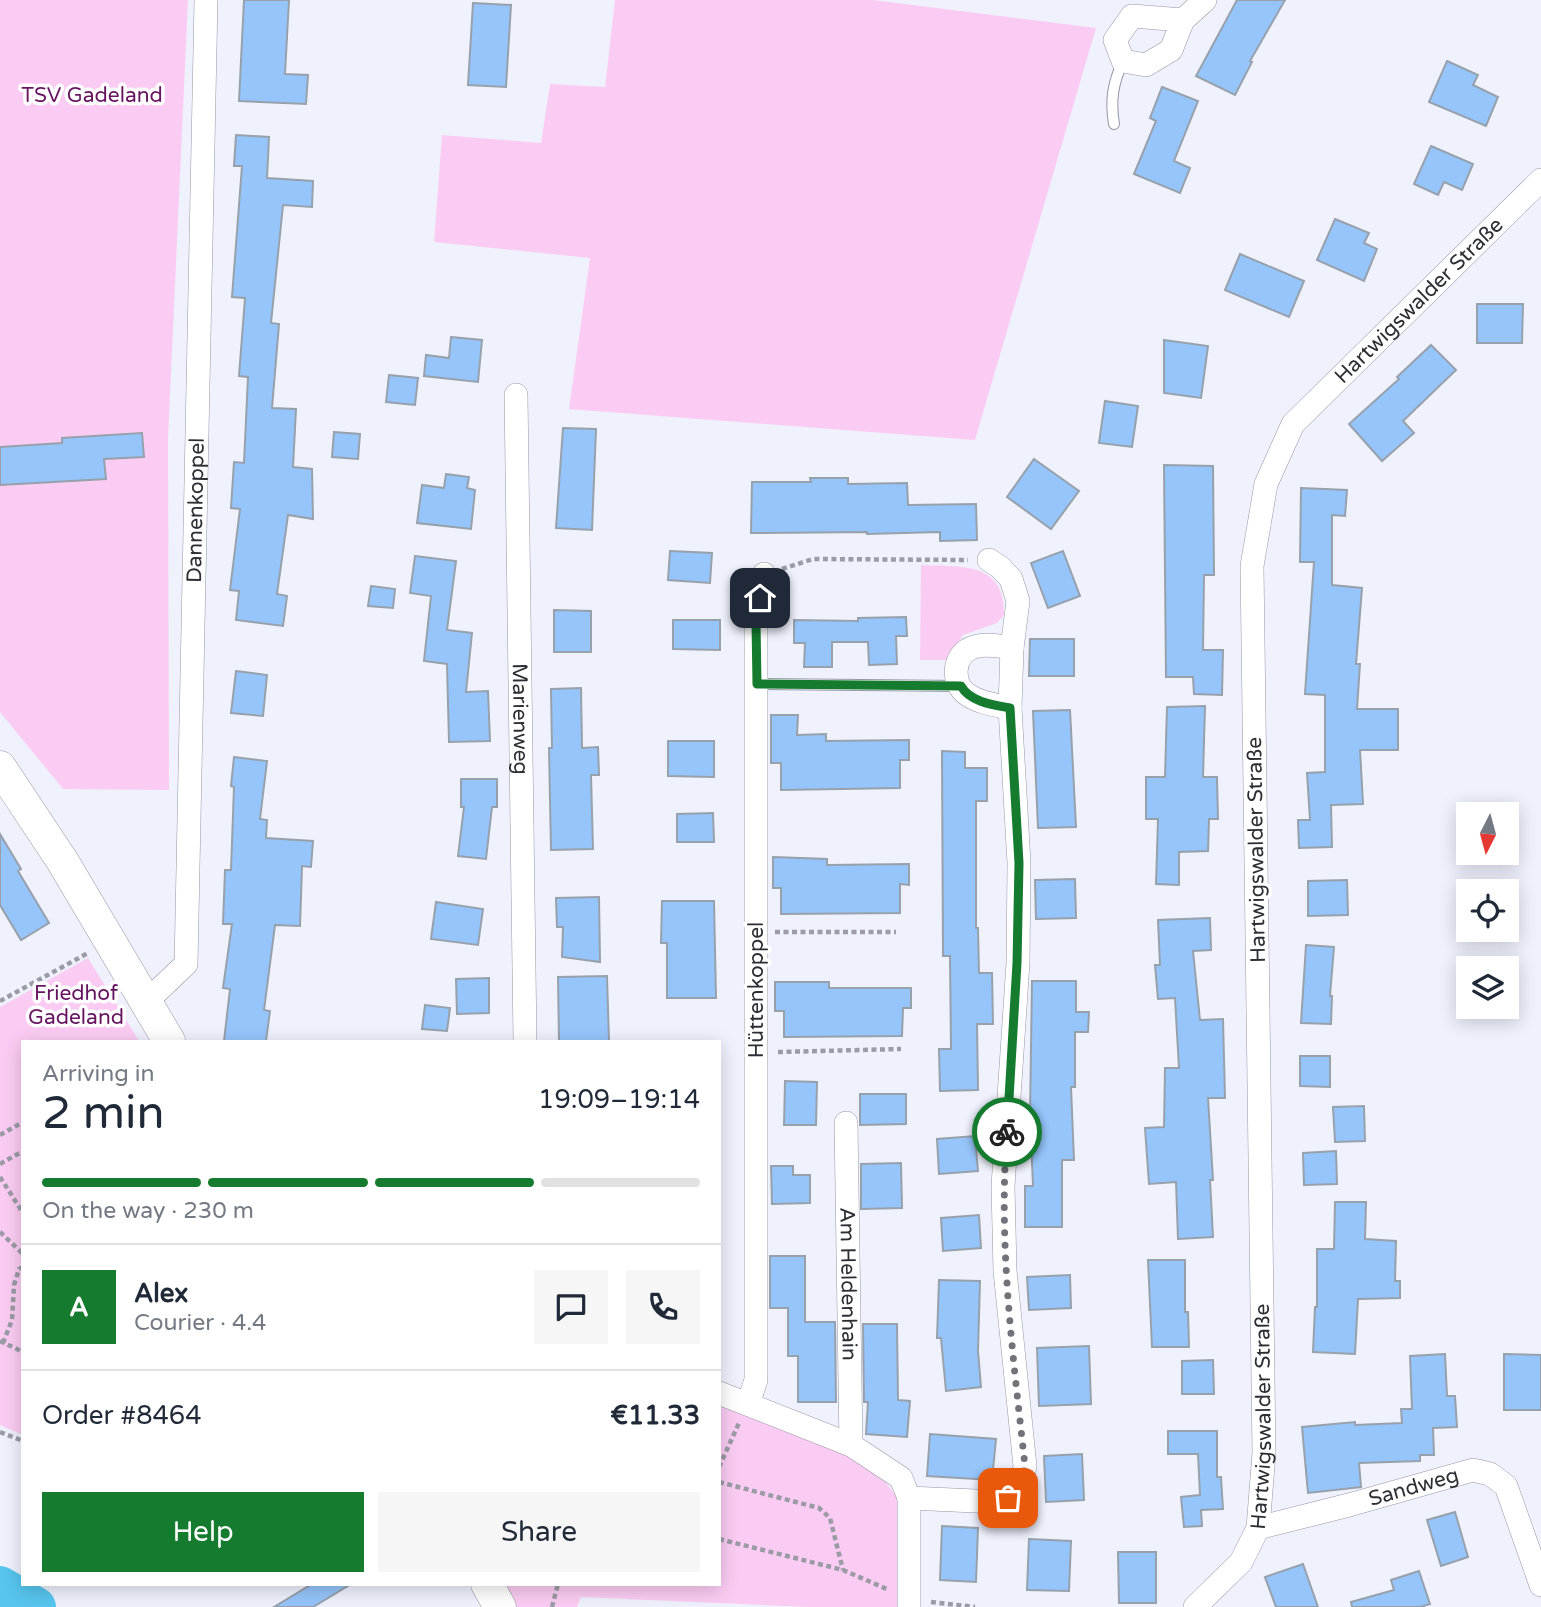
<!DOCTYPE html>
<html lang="en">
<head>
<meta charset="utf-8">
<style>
	:root { --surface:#fff; --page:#f6f6f7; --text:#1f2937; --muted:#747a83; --line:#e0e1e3; --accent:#147b2f }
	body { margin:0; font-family:"Varela Round",sans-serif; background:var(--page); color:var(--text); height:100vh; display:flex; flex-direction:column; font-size:26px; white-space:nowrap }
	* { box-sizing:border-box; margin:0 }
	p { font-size:23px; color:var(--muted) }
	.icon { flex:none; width:38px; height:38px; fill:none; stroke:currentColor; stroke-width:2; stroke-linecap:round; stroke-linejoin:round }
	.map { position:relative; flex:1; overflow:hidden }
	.side { position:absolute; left:21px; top:1040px; width:700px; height:546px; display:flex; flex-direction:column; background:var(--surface); border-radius:0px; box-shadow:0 4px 18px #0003 }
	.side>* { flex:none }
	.needle { width:46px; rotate:186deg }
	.controls { position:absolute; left:1456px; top:802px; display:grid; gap:14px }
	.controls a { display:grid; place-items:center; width:63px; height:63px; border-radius:0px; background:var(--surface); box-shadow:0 4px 18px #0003; font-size:35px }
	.pin { position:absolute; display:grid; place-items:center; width:60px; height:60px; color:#fff; margin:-30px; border-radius:14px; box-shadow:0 4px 10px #0006 }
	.courier { position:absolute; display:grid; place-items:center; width:70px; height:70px; margin:-35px; border:5px solid #147b2f; border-radius:50%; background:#fff; color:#222; box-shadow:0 2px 9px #0007 }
	.summary em { font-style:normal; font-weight:600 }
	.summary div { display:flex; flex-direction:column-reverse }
	.summary { display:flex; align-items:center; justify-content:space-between; height:119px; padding:0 21px }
	h1 { font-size:46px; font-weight:600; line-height:52px }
	.bar { display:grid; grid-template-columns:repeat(4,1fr); gap:10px 7px; align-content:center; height:84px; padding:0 21px }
	.bar i { height:9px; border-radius:5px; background:var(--line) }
	.bar .current { background:var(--accent) }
	.bar p { grid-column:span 4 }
	.line { display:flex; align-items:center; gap:18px; padding:0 21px; border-top:2px solid var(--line) }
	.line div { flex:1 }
	.round { display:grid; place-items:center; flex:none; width:74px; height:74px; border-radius:0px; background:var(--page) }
	.action { display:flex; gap:14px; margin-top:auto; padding:14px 21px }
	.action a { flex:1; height:80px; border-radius:0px; background:var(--accent); color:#fff; font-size:28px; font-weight:600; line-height:80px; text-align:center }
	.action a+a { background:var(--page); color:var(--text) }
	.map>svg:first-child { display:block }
</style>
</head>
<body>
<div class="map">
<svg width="1541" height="1607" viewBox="0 0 1541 1607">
	<rect width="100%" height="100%" fill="#eff1fd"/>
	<g fill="#fbccf3">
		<polygon points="0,0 188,0 168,439 169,790 63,789 0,712"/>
		<polygon points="615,0 873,0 1096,28 975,440 569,409 590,258 434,242 442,135 541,143 550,84 605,87"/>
		<path d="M921,565C961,567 1005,561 1004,615L997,623L963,635L947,660H920Z"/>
		<polygon points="88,958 139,1041 23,1041 23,1435 0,1425 0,1007"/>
		<polygon points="719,1400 841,1450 881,1476 899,1500 897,1607 810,1607 581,1597 577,1607 517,1607 504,1584 719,1584"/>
	</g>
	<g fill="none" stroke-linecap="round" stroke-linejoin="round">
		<polyline stroke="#57c5ee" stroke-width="40" points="0,1586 36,1607"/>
	</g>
	<g fill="#96c5fb" stroke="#97a1ac" stroke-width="2">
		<polygon points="244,0 289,0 285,74 308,75 306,104 239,101"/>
		<polygon points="1237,0 1285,0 1250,61 1252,62 1235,95 1196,76"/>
		<polygon points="473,3 511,5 506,87 468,85"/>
		<polygon points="1447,61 1478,75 1473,85 1498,97 1486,126 1429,102"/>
		<polygon points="1162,87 1198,101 1174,161 1190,168 1180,193 1134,174 1156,121 1150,118"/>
		<polygon points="236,135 269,137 267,178 313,181 312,207 283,205 271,323 279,324 272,408 296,409 293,467 312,469 313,519 288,515 277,594 287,596 283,626 236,620 239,591 230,590 240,509 231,508 234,462 244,463 248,377 239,376 245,298 232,297 242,166 234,166"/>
		<polygon points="1431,146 1473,164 1462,190 1444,182 1438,195 1414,184"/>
		<polygon points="1335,219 1369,233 1364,243 1377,249 1364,281 1317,260"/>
		<polygon points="1240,254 1304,281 1289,317 1225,290"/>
		<polygon points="1477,304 1523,304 1522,343 1477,343"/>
		<polygon points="451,337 482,340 478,382 424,376 426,355 449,358"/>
		<polygon points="1164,340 1208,346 1201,398 1164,393"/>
		<polygon points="1431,345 1456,370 1403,421 1414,433 1382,461 1349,424 1399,379 1397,377"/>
		<polygon points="389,375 418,378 415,405 386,402"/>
		<polygon points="1105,401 1138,406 1132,447 1099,443"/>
		<polygon points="563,428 596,429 592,530 556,528"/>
		<polygon points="334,432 360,434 358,459 332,457"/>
		<polygon points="142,433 144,457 104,459 106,479 0,485 0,447 62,443 62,438"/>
		<polygon points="1034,459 1079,491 1051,529 1007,497"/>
		<polygon points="1164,465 1213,466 1214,575 1204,575 1203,650 1223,650 1222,695 1194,694 1193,677 1166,677"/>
		<polygon points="446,474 469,477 467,488 475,490 471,529 417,523 422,485 444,488"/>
		<polygon points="810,478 848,478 848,484 907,483 908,505 976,504 977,540 940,541 940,532 867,534 867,532 751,533 752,482 811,482"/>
		<polygon points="1301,488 1347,490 1345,516 1332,515 1332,585 1362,588 1356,664 1360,664 1357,709 1398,709 1398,750 1360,750 1363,804 1331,805 1332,847 1299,848 1298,820 1310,820 1307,773 1325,772 1325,695 1305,694 1314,562 1300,562"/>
		<polygon points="670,551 712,553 710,583 668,580"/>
		<polygon points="1063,551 1080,596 1048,608 1031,563"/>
		<polygon points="415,556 456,561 447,630 472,633 466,692 488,691 490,741 449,742 447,664 424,661 431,596 410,593"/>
		<polygon points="371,586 395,589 393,608 368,606"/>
		<polygon points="554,610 591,611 591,652 554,652"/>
		<polygon points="906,617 907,636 896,636 897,664 869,665 868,642 832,642 832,667 804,667 805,643 794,643 794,620 858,621 858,618"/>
		<polygon points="673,620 720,620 720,650 673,649"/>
		<polygon points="1030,639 1074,639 1074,676 1029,676"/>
		<polygon points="236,671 267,675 263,716 231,713"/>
		<polygon points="581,688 582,748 598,747 599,775 591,775 593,849 551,850 549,748 552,748 551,689"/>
		<polygon points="1205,706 1203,777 1217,777 1218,819 1209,819 1208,851 1179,852 1179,885 1156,884 1158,819 1146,819 1146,777 1165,777 1167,707"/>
		<polygon points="1070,710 1076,827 1038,828 1033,711"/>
		<polygon points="771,715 798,715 797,735 826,734 826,741 909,740 909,760 900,760 900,788 781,790 781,763 771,763"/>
		<polygon points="668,741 714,741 714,777 668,776"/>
		<polygon points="942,751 965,752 965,768 987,768 987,801 976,801 976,928 978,928 979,973 992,973 993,1024 977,1024 978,1090 940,1091 939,1049 951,1049 950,956 943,956"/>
		<polygon points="234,757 267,761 260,819 267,820 266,838 313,841 311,867 302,866 300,926 275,925 264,1010 270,1011 266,1041 224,1041 230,989 223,988 232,924 223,924 225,870 231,870 234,787 231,786"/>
		<polygon points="461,779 497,779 497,807 492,807 486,859 458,856 464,807 461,807"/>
		<polygon points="713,813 714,842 677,842 677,814"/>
		<polygon points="0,834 21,869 18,871 49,923 21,940 0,905"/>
		<polygon points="773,857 827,859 827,865 909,864 909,885 900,884 900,913 781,914 781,888 773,888"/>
		<polygon points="1075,879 1076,918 1036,919 1035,880"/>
		<polygon points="1347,880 1348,915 1308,916 1308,881"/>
		<polygon points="599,897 600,962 562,957 563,927 557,927 556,898"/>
		<polygon points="662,901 714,901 716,998 667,998 667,943 661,943"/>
		<polygon points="436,902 483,909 478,945 431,939"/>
		<polygon points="1210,918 1211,950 1193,951 1200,1020 1223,1019 1225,1098 1208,1098 1213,1180 1210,1180 1213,1237 1178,1239 1176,1182 1149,1184 1145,1128 1164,1127 1165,1068 1179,1068 1175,998 1158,999 1155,965 1160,965 1158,920"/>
		<polygon points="1306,945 1334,947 1330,996 1332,996 1331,1024 1301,1023"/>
		<polygon points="607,976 609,1041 559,1041 558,977"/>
		<polygon points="489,978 489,1013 457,1014 456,979"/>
		<polygon points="1032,981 1076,981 1076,1012 1089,1012 1088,1032 1075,1032 1075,1087 1071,1087 1074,1160 1062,1160 1062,1227 1025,1227 1025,1186 1033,1186 1030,1116"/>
		<polygon points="775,982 829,982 829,988 911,988 911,1008 903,1008 902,1036 784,1037 784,1011 775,1011"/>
		<polygon points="425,1005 450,1008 447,1031 422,1029"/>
		<polygon points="1300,1056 1330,1056 1330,1087 1300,1086"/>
		<polygon points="785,1081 817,1082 816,1125 784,1125"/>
		<polygon points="860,1094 906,1094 906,1124 860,1125"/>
		<polygon points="1364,1106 1365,1141 1335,1142 1333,1107"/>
		<polygon points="975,1136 978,1171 939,1174 937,1139"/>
		<polygon points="1336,1151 1337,1184 1304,1185 1303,1153"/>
		<polygon points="901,1163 902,1208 861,1209 861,1164"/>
		<polygon points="771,1166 793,1166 793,1175 810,1175 810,1203 772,1204"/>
		<polygon points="1335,1202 1366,1202 1365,1239 1396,1241 1395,1281 1400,1281 1400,1298 1358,1299 1355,1354 1313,1352 1315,1307 1317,1307 1317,1249 1334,1249"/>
		<polygon points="979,1215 981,1248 943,1251 941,1218"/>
		<polygon points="770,1256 805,1256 805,1322 835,1322 836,1402 798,1402 798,1356 788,1356 788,1308 770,1308"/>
		<polygon points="1148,1260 1185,1260 1185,1312 1188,1312 1189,1347 1152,1347"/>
		<polygon points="1070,1275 1071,1308 1029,1310 1027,1277"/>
		<polygon points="939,1280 980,1281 978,1351 981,1387 946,1391 941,1338 937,1338"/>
		<polygon points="863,1324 897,1324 898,1400 910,1401 907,1437 866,1434 868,1402 864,1402"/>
		<polygon points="1089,1346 1091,1404 1039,1406 1037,1348"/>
		<polygon points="1445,1354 1447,1396 1455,1396 1457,1427 1433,1428 1434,1455 1420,1455 1420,1461 1359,1463 1361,1487 1308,1493 1302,1427 1355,1422 1355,1425 1402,1423 1401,1409 1412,1409 1410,1356"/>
		<polygon points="1504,1354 1541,1355 1541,1410 1504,1410"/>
		<polygon points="1213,1360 1214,1394 1182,1394 1182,1361"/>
		<polygon points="1168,1431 1217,1431 1217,1477 1221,1477 1223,1509 1201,1510 1202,1526 1184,1527 1181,1497 1200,1495 1198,1454 1168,1454"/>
		<polygon points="930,1434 996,1439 992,1480 927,1476"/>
		<polygon points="1082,1454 1084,1500 1046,1502 1044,1456"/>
		<polygon points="1455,1512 1468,1557 1441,1566 1427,1520"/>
		<polygon points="942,1526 978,1528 976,1582 940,1580"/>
		<polygon points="1029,1539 1071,1541 1069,1591 1027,1590"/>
		<polygon points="1118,1552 1156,1552 1156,1603 1119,1603"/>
		<polygon points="1303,1564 1318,1607 1276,1607 1265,1577"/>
		<polygon points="1419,1571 1430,1604 1420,1607 1352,1607 1351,1602 1394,1590 1391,1580"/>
		<polygon points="312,1584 351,1584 313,1607 274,1607"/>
	</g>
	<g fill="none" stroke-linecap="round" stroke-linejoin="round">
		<defs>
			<g id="lane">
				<path d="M1114,124C1110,100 1113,83 1123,61"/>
				<polyline points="756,684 961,686"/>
			</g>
			<g id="street">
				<polyline points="1183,20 1132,16 1115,40 1123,61 1146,65 1171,50 1183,20 1205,0"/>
				<path id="s1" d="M516,395L525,1041"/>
				<path d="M1010,708C995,705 980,703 968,695C950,683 953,653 974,647C986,643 1000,646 1012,648"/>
				<path id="s2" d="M146,1002L186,964L206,0"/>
				<path id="s3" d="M846,1123L851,1445"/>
				<polyline points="719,1393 851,1445 901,1478 909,1498 909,1607"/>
				<polyline points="748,1404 756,1380 756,622 764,574"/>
				<polyline points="909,1498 997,1502 1008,1498 1021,1487 1025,1466 1005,1271 1003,1186 1018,963 1019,863 1010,708 1012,648 1018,601 1011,579 1000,567 989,560"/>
				<path id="s4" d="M1258,1528L1349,1505L1473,1470L1490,1474L1506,1486L1541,1585"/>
				<path id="s5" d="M1195,1607L1241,1562L1258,1528L1264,1453L1252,566L1266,484L1293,424L1541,180"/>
			</g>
			<g id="secondary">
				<polyline points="0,767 63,862 169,1041"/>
				<polyline points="487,1584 500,1607"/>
			</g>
		</defs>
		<use href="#lane" stroke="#9597a4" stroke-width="12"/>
		<use href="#street" stroke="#9597a4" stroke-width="24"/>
		<use href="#secondary" stroke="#9597a4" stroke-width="33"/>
		<g stroke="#9a9ba5" stroke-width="4.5" stroke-dasharray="5 3.5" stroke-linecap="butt">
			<polyline points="782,569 813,559 968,560"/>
			<polyline points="775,932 896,932"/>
			<polyline points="0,1001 88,953"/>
			<polyline points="778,1052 901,1049"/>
			<polyline points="0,1135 23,1122"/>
			<polyline points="0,1164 23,1151"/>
			<polyline points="0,1177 23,1213"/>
			<polyline points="0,1232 23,1254"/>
			<polyline points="0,1341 23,1352"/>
			<polyline points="3,1343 12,1320 14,1285 19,1269 23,1267"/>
			<polyline points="0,1432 23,1441"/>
			<polyline points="719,1467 739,1423"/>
			<polyline points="719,1482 819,1508 830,1518 843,1570"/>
			<polyline points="719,1539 843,1570 889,1590"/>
			<polyline points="931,1602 975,1607"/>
			<polyline points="552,1607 558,1584"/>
		</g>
		<use href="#lane" stroke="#fff" stroke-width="10"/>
		<use href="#street" stroke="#fff" stroke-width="23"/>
		<use href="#secondary" stroke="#fff" stroke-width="32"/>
	</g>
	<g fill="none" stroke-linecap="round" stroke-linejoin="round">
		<path stroke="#71727a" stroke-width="7" stroke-dasharray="0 12.6" d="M1007,1132C998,1244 1013,1355 1025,1466L1021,1487L1008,1498"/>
		<path stroke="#147b2f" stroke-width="9" d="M760,598L756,622L757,684L961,686C970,702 993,705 1010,708L1019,863L1017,963L1007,1132"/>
	</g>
	<g text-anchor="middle" stroke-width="7" stroke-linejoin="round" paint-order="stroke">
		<g font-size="21" fill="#661360" stroke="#fff">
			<text x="92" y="102">TSV Gadeland</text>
			<text x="76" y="1000">Friedhof<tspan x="76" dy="24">Gadeland</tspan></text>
		</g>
		<g font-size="21" fill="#2d2e34" stroke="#fff">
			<text dy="7" stroke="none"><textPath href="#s5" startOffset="1390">Hartwigswalder Straße</textPath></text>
			<text dy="7" stroke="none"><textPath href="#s2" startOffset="509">Dannenkoppel</textPath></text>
			<text dy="7" stroke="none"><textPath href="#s1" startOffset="324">Marienweg</textPath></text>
			<text transform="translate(1256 850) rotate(-91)" y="7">Hartwigswalder Straße</text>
			<text transform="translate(756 990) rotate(-90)" y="7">Hüttenkoppel</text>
			<text dy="7" stroke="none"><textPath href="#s3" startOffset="161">Am Heldenhain</textPath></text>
			<text dy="7" stroke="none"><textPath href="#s5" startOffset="214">Hartwigswalder Straße</textPath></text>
			<text dy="7" stroke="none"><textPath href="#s4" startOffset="161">Sandweg</textPath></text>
		</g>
	</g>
</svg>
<div class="controls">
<a><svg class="needle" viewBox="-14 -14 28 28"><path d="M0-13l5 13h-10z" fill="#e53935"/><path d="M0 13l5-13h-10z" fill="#747a83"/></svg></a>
<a><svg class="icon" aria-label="locate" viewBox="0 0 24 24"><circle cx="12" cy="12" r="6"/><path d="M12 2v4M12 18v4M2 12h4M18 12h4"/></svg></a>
<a><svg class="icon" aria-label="layers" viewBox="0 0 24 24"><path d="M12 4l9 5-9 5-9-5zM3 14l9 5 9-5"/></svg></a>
</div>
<div class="pin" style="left:1008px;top:1498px;background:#ea580c"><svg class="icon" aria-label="bag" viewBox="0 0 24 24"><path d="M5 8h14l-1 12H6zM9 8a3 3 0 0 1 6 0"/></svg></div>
<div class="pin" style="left:760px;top:598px;background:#1f2937"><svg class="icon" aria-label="home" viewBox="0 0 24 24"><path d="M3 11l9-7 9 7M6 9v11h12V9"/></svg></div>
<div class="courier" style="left:1007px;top:1132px"><svg class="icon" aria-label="bike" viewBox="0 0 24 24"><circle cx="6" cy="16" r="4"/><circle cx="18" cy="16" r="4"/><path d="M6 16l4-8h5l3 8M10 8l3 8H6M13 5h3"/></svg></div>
<section class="side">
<div class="summary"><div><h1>2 min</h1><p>Arriving in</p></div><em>19:09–19:14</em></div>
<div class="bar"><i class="current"></i><i class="current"></i><i class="current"></i><i></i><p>On the way · 230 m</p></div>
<div class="line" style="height:126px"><b class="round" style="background:var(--accent);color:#fff">A</b><div><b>Alex</b><p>Courier · 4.4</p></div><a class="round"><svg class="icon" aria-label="chat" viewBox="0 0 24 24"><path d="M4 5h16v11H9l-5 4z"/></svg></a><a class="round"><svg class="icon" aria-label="phone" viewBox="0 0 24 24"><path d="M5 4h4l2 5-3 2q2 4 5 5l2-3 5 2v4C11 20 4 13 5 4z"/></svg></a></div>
<div class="line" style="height:91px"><div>Order #8464</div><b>€11.33</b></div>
<div class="action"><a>Help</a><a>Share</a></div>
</section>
</div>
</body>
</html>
